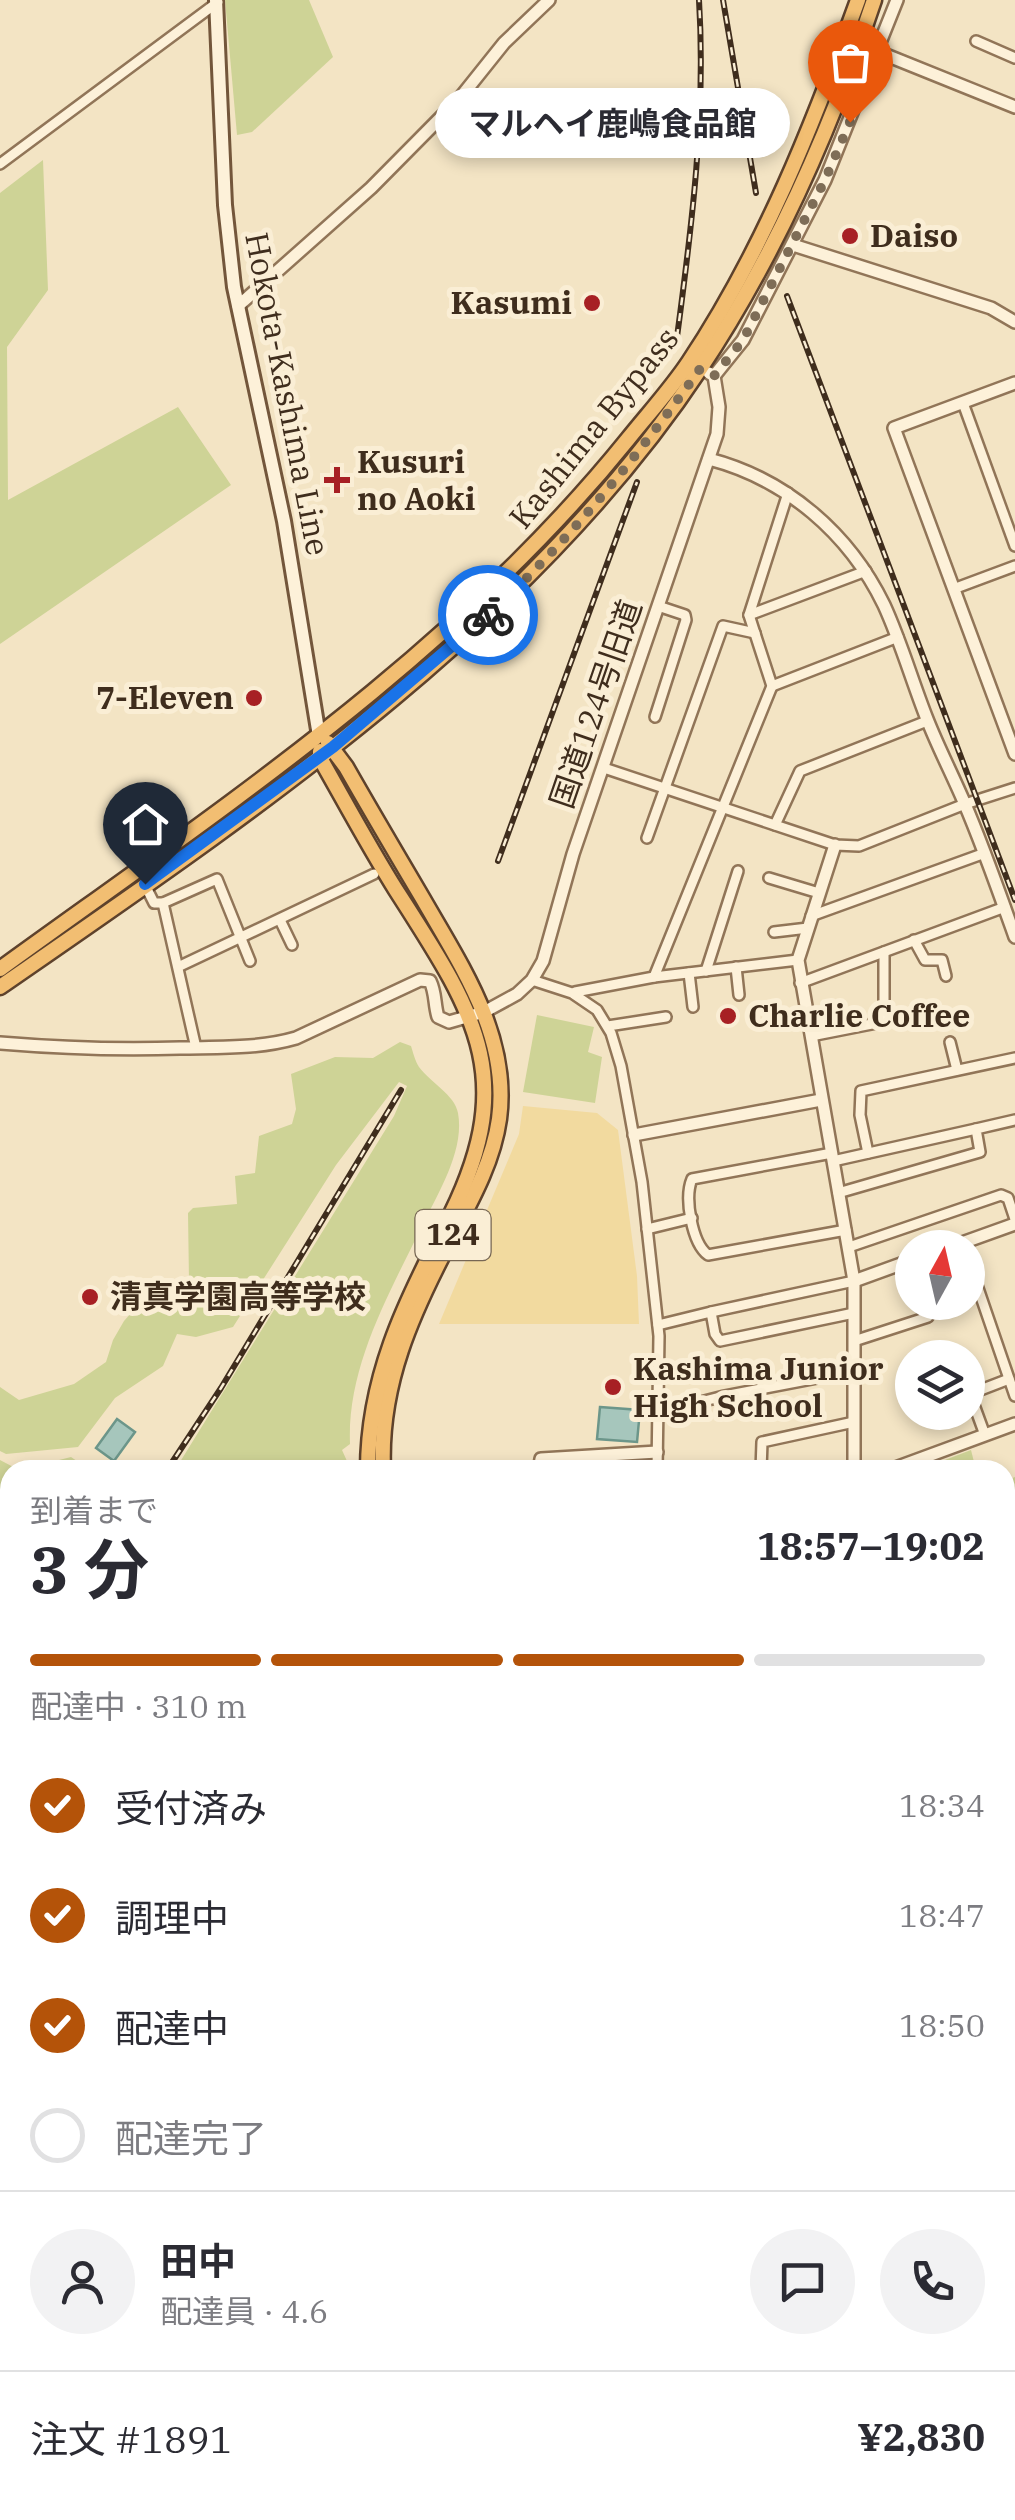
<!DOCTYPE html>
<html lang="ja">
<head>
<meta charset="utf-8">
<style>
	:root { --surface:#fff; --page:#f2f2f3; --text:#2b2b33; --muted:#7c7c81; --line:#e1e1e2; --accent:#b45309 }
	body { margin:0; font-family:"IBM Plex Serif","Noto Sans JP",serif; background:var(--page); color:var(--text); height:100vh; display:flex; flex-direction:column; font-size:38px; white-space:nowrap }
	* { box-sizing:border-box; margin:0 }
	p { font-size:32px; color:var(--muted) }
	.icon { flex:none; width:55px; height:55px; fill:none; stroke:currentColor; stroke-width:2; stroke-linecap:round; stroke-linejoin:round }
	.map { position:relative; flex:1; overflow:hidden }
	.sheet { position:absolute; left:0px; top:1460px; width:1015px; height:1060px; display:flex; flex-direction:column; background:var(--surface); border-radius:30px 30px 0 0; box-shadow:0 5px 15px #0003 }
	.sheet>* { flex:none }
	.needle { width:65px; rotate:8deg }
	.controls { position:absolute; left:895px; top:1230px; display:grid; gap:20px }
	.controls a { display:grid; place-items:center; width:90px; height:90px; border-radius:50%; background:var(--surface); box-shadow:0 5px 15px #0003; font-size:50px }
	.pin { position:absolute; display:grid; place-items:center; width:85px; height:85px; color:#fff; margin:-102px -42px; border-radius:50% 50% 50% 0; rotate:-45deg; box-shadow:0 0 10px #0007 }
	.pin .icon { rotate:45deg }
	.courier { position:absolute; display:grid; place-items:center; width:100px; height:100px; margin:-50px; border:8px solid #1a73e8; border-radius:50%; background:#fff; color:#222; box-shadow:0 2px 12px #0007 }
	.bubble { position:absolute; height:70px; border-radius:35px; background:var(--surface); box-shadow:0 5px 15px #0003; font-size:32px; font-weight:700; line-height:70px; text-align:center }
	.summary em { font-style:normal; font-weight:700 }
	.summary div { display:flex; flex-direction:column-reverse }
	.summary { display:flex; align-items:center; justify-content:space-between; height:170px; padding:0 30px }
	h1 { font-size:65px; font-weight:700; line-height:75px }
	.bar { display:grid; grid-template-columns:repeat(4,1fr); gap:15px 10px; align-content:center; height:120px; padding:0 30px }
	.bar i { height:12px; border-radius:8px; background:var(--line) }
	.bar .selected { background:var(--accent) }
	.bar p { grid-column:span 4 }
	.line { display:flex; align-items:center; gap:25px; padding:0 30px; border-top:2px solid var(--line) }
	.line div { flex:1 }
	.round { display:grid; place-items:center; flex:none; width:105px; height:105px; border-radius:52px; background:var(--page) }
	ol { padding:0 30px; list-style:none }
	li { display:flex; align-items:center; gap:30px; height:110px }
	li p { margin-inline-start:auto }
	li .icon { padding:10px; border-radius:50%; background:var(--accent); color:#fff; stroke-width:4 }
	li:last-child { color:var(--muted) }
	li i { width:55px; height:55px; border:5px solid var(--line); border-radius:50% }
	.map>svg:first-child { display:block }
</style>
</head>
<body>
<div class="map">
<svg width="1015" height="2520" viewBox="0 0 1015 2520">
	<rect width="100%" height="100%" fill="#f3e4c4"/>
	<g fill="#ced396">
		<polygon points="225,0 309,0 333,57 252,132 237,135"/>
		<polygon points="43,160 48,290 7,347 8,500 178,407 231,485 0,644 0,193"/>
		<polygon points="537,1015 594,1027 588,1052 602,1057 595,1103 523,1092"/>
		<path d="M400,1042L411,1046C413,1052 415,1061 419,1067C430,1082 455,1095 458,1113C465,1151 437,1195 421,1228C388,1296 347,1367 350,1444L342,1450L351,1470H175L394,1116L407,1086L399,1082L336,1165L233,1327L196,1337L177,1334L163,1366L115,1398L78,1447L6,1454L0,1451V1387L19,1400L74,1384L106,1362L113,1340L124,1321L152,1289L177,1291L189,1281L188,1213L193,1208L237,1204L235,1176L255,1173L259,1136L292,1124L296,1109L291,1074L335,1057L373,1058Z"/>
		<polygon points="971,1450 976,1470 940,1470 937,1463"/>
		<polygon points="650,1455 651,1470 582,1470 581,1459"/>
		<polygon points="71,1457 90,1470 10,1470 10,1619 0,1630 0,1460 19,1470"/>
		<polygon points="1015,1477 1015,1586 1005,1589 1005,1481"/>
		<polygon points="0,1721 10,1722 10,2510 341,2510 339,2520 0,2520 0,2147 5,2128 0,2090"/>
		<polygon points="1015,1849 1015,2001 1005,2002 1005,1851"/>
	</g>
	<polygon fill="#f2da9f" points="523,1106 597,1113 618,1130 637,1276 639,1324 439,1324 519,1134"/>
	<g fill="#a6c6bc" stroke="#6c968a" stroke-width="2.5">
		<polygon points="600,1407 640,1410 637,1442 597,1439"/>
		<polygon points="117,1419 135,1432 114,1461 96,1448"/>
	</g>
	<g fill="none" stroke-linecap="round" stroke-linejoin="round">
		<defs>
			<g id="minor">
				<polyline points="976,41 1015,58"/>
				<polyline points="0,164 218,2"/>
				<polyline points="963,403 1015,546"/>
				<polyline points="956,588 1015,566"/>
				<polyline points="749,615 866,571"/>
				<polyline points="772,686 898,637"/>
				<polyline points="655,717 686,620 685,615 658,606"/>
				<polyline points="604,768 835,845 859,846 965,804 1015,788"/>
				<polyline points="775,825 800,771 927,721"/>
				<polyline points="647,838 723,626 755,633"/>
				<polyline points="769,878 819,893"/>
				<polyline points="145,885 154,903 163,903"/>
				<polyline points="811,916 985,853"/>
				<polyline points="280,920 292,945"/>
				<polyline points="774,932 808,928"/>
				<polyline points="914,940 925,960 942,960 946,976"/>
				<polyline points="180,966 374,874"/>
				<polyline points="736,967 739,995"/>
				<polyline points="706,971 738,871"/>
				<polyline points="689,973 693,1007"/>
				<polyline points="654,977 772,686 749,615 788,493"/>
				<polyline points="532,980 572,993 597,1010 611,1033 621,1066 642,1182 659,1336 657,1470"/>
				<polyline points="800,983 1005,907"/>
				<polyline points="575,992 654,977 798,960"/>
				<polyline points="608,1026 666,1017"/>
				<polyline points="811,1036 877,1023 884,1017 884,952"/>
				<polyline points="950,1042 957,1070"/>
				<polyline points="196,1048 163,903 217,879 250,961"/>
				<path d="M832,1153L692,1179C684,1198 692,1243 708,1255L846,1230"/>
				<polyline points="868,1153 860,1115 861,1091 1015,1058"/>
				<polyline points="833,1161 976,1129"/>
				<polyline points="838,1193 980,1152 976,1129 1015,1120"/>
				<polyline points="647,1229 692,1218"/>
				<polyline points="849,1247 1001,1195 1008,1198 1015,1219"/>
				<polyline points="968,1259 1015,1396"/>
				<polyline points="711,1312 854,1281"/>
				<polyline points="658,1325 711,1312 715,1334 720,1341 854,1313"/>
				<polyline points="854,1341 928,1317"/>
				<polyline points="657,1413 724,1396 854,1371"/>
				<polyline points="985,1435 970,1394 1009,1379"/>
				<polyline points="761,1470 762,1442 854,1422"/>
				<polyline points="1005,1595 1015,1591"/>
				<polyline points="1005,1681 1015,1676"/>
				<polyline points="1005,1769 1015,1767"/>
				<polyline points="1005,1848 1015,1846"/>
				<polyline points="1005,2161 1015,2153"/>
				<polyline points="1005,2449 1015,2447"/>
				<polyline points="798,2510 799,2520"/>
				<polyline points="556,2520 569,2510"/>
				<polyline points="595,2520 597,2510"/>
				<polyline points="988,2520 1015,2508"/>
			</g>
			<g id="tertiary">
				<polyline points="876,51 1015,107"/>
				<polyline points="793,245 991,308 1015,322"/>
				<polyline points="238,306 371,188 460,98 504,43 549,0"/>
				<polyline points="709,373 714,376 743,340 825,180 897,0"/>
				<polyline points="1015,383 894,428 1015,754"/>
				<path d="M709,459C786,479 849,533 884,605C901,642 912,681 927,719C938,747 952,774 964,802C983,846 999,892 1015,937"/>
				<polyline points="835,845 798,960 854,1281 854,1470"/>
				<path d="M0,1043C60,1048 120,1050 180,1048C219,1047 258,1049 296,1038L420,980L430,981C436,993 434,1004 438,1017L449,1022L484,1012L517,994L532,980L543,961L573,854L717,434L719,407L714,376"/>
				<polyline points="634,1135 821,1100"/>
				<polyline points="948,1248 1015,1224"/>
				<polyline points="854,1281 912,1260"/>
				<polyline points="539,1470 541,1459 657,1452"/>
				<polyline points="890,1470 1015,1424"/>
				<polyline points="1005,2014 1015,2013"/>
				<polyline points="1005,2371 1015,2362"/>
				<polyline points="808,2520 821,2510"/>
			</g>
			<g id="secondary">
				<polyline points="216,0 225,205 234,287 284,521 319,736"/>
				<polyline points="349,2520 351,2510"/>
			</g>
			<g id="trunk">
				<path d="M328,743L346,767C371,811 397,855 423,899C462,967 510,1037 499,1119C493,1162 471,1201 451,1239C412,1313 379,1385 383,1470"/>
				<path d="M320,751V758C345,802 369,847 396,890C477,1016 521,1080 445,1226C404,1304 368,1379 368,1470"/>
				<path d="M0,969C222,808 454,655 628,439C648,414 671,389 689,362C763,251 813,125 858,0"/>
				<path d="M0,987C250,814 530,626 700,369C776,255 831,129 874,0"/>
				<polyline points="436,2510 437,2520"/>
				<polyline points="451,2510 451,2520"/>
			</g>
		</defs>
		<use href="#minor" stroke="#917558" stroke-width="14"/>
		<use href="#tertiary" stroke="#917558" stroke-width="16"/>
		<use href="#secondary" stroke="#73563b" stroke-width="18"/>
		<use href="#trunk" stroke="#5e422c" stroke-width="19"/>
		<use href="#minor" stroke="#fdf1d9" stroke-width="9"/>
		<use href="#tertiary" stroke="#fdf1d9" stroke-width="11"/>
		<use href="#secondary" stroke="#fdf1d9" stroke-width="12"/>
		<use href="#trunk" stroke="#f2be72" stroke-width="14"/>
		<defs>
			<g id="rail">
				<polyline points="723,0 756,193"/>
				<polyline points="787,296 1015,900"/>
				<path d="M677,337C692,225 706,113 699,0"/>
				<polyline points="498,861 637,482"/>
				<polyline points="167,1470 221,1388 401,1090"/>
				<polyline points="0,1695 10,1685"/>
			</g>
		</defs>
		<use href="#rail" stroke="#3f2d1d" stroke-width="6"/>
		<use href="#rail" stroke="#faeed5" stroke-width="2.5" stroke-dasharray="8" stroke-linecap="butt"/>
	</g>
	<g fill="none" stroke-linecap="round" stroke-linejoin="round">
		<path stroke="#7e6d57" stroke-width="10" stroke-dasharray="0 18" d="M488,615C569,541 637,457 700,369L714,376L743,340L825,180L850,122"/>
		<polyline stroke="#1a73e8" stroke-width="12" points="145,884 333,747 488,615"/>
	</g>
	<g fill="#a72024" stroke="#faeed5" stroke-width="4">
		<circle cx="850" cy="236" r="10"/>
		<circle cx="592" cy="303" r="10"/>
		<path d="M332 465h10v10h10v10h-10v10h-10v-10h-10v-10h10z"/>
		<circle cx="254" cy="698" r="10"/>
		<circle cx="728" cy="1016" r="10"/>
		<circle cx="90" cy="1297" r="10"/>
		<circle cx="613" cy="1387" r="10"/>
	</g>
	<g text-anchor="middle" stroke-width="10" stroke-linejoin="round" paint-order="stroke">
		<rect fill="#faeed5" stroke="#776754" stroke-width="2.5" x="415.5" y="1210" width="75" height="50" rx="8"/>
		<g font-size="30" font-weight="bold" fill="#3f2d1d">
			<text x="453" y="1245">124</text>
		</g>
		<g font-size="32" font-weight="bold" fill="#3f2d1d" stroke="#faeed5" text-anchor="start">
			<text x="870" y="247">Daiso</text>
			<text x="572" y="314" text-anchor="end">Kasumi</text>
			<text x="357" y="473">Kusuri<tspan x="357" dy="37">no Aoki</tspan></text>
			<text x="234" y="709" text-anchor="end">7-Eleven</text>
			<text x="748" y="1027">Charlie Coffee</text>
			<text x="110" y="1308">清真学園高等学校</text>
			<text x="633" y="1380">Kashima Junior<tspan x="633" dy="37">High School</tspan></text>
		</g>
		<g font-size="32" fill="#3f2d1d" stroke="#faeed5">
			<text transform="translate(287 394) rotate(79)" y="11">Hokota-Kashima Line</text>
			<text transform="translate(594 428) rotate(-51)" y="11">Kashima Bypass</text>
			<text transform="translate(596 704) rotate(-71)" y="11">国道124号旧道</text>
		</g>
	</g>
</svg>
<div class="controls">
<a><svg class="needle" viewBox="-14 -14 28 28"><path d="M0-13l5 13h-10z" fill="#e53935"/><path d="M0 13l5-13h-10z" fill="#7c7c81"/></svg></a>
<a><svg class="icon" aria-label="layers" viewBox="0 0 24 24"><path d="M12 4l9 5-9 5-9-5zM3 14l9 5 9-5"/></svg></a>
</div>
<div class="pin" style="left:850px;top:122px;background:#ea580c"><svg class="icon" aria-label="bag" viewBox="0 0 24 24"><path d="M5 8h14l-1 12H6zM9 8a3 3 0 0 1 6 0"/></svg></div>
<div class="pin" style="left:145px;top:884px;background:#1f2937"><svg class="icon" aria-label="home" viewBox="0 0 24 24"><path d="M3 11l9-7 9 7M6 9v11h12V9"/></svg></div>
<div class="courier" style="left:488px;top:615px"><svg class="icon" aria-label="bike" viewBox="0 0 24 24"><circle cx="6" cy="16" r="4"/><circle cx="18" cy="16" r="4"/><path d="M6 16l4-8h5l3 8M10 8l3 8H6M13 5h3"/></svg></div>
<div class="bubble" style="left:435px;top:88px;width:355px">マルヘイ鹿嶋食品館</div>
<section class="sheet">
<div class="summary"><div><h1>3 分</h1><p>到着まで</p></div><em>18:57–19:02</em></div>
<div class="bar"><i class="selected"></i><i class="selected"></i><i class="selected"></i><i></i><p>配達中 · 310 m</p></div>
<ol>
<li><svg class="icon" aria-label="check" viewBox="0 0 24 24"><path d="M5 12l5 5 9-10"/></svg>受付済み<p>18:34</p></li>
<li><svg class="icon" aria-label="check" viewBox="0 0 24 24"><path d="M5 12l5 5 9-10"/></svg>調理中<p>18:47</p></li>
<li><svg class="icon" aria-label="check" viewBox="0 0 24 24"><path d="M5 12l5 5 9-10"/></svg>配達中<p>18:50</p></li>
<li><i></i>配達完了</li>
</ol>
<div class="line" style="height:180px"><a class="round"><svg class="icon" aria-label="person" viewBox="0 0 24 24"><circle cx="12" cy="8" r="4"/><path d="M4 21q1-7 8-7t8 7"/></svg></a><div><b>田中</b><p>配達員 · 4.6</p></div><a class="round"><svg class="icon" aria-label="chat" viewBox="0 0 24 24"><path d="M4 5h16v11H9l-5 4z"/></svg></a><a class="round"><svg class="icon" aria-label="phone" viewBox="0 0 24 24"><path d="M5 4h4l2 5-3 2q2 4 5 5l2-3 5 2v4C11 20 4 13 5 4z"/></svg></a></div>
<div class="line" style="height:130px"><div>注文 #1891</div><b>¥2,830</b></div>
</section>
</div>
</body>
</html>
